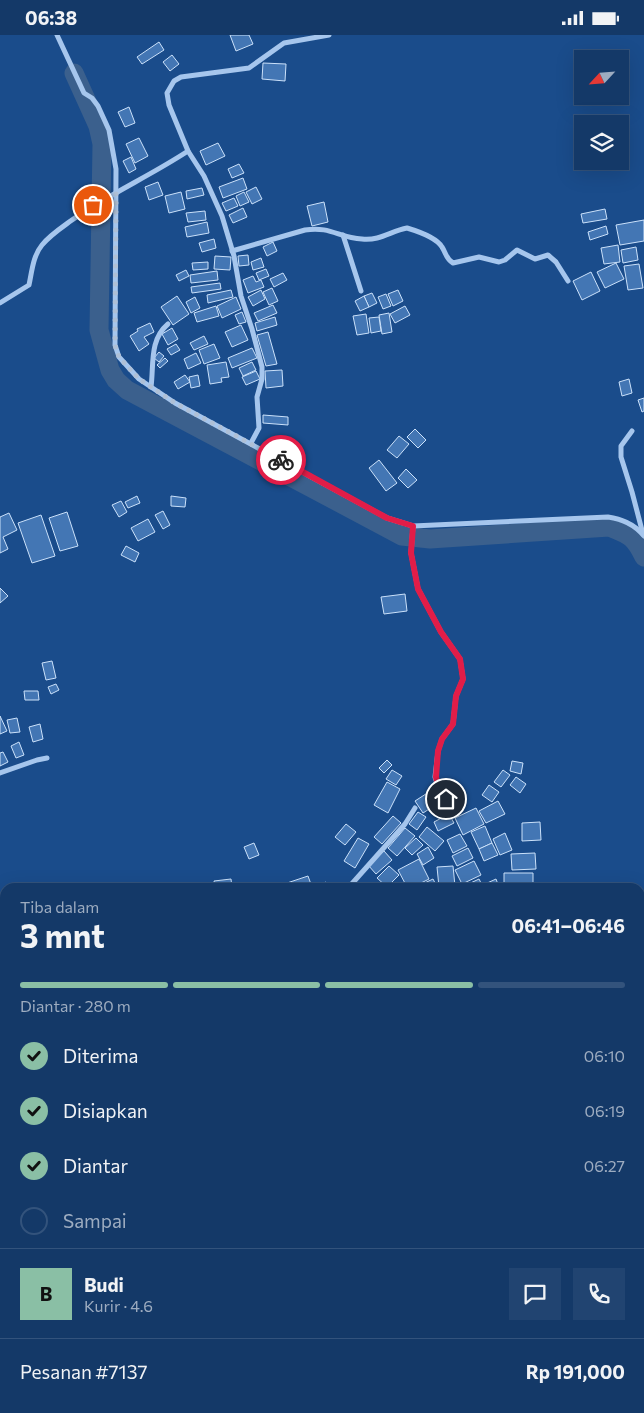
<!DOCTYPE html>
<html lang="id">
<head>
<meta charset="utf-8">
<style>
	:root { --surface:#143968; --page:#214471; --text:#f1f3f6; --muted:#9dacc0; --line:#33537c; --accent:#8abfa5 }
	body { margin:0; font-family:Commissioner,sans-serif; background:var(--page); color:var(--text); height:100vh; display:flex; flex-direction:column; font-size:19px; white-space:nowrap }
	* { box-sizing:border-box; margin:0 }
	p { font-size:16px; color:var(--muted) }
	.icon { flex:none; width:28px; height:28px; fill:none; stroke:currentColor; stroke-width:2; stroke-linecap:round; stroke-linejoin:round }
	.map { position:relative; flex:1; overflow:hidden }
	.sheet { position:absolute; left:0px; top:848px; width:645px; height:531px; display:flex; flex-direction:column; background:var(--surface); border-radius:15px 15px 0 0; box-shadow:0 5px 20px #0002,0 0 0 1px var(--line) }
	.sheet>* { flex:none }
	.needle { width:32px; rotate:244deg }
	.tools { position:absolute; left:574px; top:15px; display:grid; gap:10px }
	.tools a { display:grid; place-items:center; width:55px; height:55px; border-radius:0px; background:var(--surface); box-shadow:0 5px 20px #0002,0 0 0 1px var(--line); font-size:25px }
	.pin { position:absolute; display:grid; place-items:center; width:42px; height:42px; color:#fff; margin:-21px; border:2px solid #fff; border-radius:50%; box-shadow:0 1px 5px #0007 }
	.courier { position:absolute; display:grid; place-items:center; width:50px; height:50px; margin:-25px; border:4px solid #e11d48; border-radius:50%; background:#fff; color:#222; box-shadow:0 1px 6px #0007 }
	.overview em { font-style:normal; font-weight:700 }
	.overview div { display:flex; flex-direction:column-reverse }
	.overview { display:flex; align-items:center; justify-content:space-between; height:85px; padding:0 20px }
	h1 { font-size:32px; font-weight:700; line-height:38px }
	.bar { display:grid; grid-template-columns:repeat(4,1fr); gap:8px 5px; align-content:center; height:60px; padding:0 20px }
	.bar i { height:6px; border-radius:4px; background:var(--line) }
	.bar .current { background:var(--accent) }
	.bar p { grid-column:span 4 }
	.line { display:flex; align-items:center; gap:12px; padding:0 20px; border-top:1px solid var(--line) }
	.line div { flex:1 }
	.round { display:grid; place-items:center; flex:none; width:52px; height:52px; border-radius:0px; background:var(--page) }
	ol { padding:0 20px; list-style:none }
	li { display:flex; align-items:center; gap:15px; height:55px }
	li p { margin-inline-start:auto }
	li .icon { padding:5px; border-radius:50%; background:var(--accent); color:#111; stroke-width:4 }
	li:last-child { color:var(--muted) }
	li i { width:28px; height:28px; border:2px solid var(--line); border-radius:50% }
	.status { display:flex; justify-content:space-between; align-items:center; height:35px; padding:0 25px; background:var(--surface); direction:ltr }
	.status svg { height:14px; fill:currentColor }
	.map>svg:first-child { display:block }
</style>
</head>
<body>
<div class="status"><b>06:38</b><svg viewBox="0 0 49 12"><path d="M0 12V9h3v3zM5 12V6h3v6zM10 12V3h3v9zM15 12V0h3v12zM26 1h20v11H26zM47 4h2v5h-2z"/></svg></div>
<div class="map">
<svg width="644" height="1378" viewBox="0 0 644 1378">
	<rect width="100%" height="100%" fill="#1a4c8b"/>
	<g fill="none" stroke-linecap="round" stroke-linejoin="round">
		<path stroke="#3b608d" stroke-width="19" d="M74,38L98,91L102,109L99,295L110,335L116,345L127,355L402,501L430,504L609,492C629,500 634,501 644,522"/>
	</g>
	<g fill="#4376b4" stroke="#cbe1fa">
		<polygon points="230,0 249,0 253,9 236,16"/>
		<polygon points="159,7 164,15 142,29 137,22"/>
		<polygon points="172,20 179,29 170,36 163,27"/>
		<polygon points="263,28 286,29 285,46 262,44"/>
		<polygon points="129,72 135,88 125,92 118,77"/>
		<polygon points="139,103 148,121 135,128 126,109"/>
		<polygon points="218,108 225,121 206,130 200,116"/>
		<polygon points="131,122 136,134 129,138 123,126"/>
		<polygon points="239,129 244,138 232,143 228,134"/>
		<polygon points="243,143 247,154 223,163 219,152"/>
		<polygon points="158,147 163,160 149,165 145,152"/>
		<polygon points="256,152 262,164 252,169 246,157"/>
		<polygon points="202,153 204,160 187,164 186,156"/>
		<polygon points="181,157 185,174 169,178 165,161"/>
		<polygon points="244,157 249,167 240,171 236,161"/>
		<polygon points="234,163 238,171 226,176 222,168"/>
		<polygon points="324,167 328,187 312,191 307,171"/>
		<polygon points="243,173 247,182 233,188 229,180"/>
		<polygon points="605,174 607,184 583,188 581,179"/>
		<polygon points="205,176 206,185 188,187 186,178"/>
		<polygon points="644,185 644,206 620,210 616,190"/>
		<polygon points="207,187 209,198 187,202 185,192"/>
		<polygon points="606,191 608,199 590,205 588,197"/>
		<polygon points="214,204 216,213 202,217 199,208"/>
		<polygon points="273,207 277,216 267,221 263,212"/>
		<polygon points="618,210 620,227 604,229 601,213"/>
		<polygon points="636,212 638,225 623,228 621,215"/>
		<polygon points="248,220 249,230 239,231 238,221"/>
		<polygon points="215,221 231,222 230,235 214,234"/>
		<polygon points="261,223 264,232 253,235 251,227"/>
		<polygon points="208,227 208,234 193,235 192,228"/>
		<polygon points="616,228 624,244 605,253 597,237"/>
		<polygon points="639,229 643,253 628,255 624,231"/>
		<polygon points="266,234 269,241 259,245 256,238"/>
		<polygon points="186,235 189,241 179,246 176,240"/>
		<polygon points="217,236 218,245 191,248 190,240"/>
		<polygon points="591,237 600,256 582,265 573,246"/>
		<polygon points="283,238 287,245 274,252 270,244"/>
		<polygon points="253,241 256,247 261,245 264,252 248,258 243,245"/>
		<polygon points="220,248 221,254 192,258 191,252"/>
		<polygon points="272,253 278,266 269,270 263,257"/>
		<polygon points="231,255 233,262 208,268 207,260"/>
		<polygon points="261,255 265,264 253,271 248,262"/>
		<polygon points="398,255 403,266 393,271 388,259"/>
		<polygon points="372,258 377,268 369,272 364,261"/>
		<polygon points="386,259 391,271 383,274 378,262"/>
		<polygon points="177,261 189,279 173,290 161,272"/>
		<polygon points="364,261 369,272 360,276 355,266"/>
		<polygon points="195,262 200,273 191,278 186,267"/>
		<polygon points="236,262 241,274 222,283 217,271"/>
		<polygon points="273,270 277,278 258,286 254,278"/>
		<polygon points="216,271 219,281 197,287 194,278"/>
		<polygon points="405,271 410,280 395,288 390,279"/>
		<polygon points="242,277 246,287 239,289 235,280"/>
		<polygon points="389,278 392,297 382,299 379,280"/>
		<polygon points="366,279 369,298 357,300 353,281"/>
		<polygon points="275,282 277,290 257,296 255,288"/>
		<polygon points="379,282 381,296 371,298 369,283"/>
		<polygon points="150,288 154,297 144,302 149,309 139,316 130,301 138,296 137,294"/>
		<polygon points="241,290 248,305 232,312 225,297"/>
		<polygon points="172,293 178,304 168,310 162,299"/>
		<polygon points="268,297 277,329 266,331 257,300"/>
		<polygon points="204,301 208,309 194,315 190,308"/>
		<polygon points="176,309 180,315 171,320 167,314"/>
		<polygon points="214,309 220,323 204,329 199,315"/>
		<polygon points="252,313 257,323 232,333 228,323"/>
		<polygon points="159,317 164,321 159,327 154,323"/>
		<polygon points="196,318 201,328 188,334 184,324"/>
		<polygon points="165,323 168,326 160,333 157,330"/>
		<polygon points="226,327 229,342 221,343 222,347 210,349 207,330"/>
		<polygon points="252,327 256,335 243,341 239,333"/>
		<polygon points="282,335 283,351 266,353 265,336"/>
		<polygon points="256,336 260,344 246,350 242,342"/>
		<polygon points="185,340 190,347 178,354 174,347"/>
		<polygon points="198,340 200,351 191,353 189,342"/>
		<polygon points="629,344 632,358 622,361 619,347"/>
		<polygon points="644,363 644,376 642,377 638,365"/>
		<polygon points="263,380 288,382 288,390 263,388"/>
		<polygon points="415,394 426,405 418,413 407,402"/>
		<polygon points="399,401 409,409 397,423 387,415"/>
		<polygon points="379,425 397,448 386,456 369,433"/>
		<polygon points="406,434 417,445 408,453 398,443"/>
		<polygon points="137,461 140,468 128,473 125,467"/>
		<polygon points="171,461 186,463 185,472 171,471"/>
		<polygon points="121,466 127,477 119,482 112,470"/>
		<polygon points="163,476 170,490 163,494 155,480"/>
		<polygon points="67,477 78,511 60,516 49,483"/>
		<polygon points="9,478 17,495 3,502 8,514 0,518 0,482"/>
		<polygon points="41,480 55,521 32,528 18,488"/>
		<polygon points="148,484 155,497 138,506 131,493"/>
		<polygon points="126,511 139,518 135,527 121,520"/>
		<polygon points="0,553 8,561 0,568"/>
		<polygon points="405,559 407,576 384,579 381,562"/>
		<polygon points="52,626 56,643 46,645 42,628"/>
		<polygon points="56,649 59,655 51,659 48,652"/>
		<polygon points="24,656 38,656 39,665 25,665"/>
		<polygon points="0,681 7,696 0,699"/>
		<polygon points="17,683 20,697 10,698 7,685"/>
		<polygon points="40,689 43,704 33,707 29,692"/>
		<polygon points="19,707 24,720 16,723 11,711"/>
		<polygon points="3,717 8,727 0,731 0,718"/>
		<polygon points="387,725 392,730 384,738 379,733"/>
		<polygon points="512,726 523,728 521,739 510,736"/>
		<polygon points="392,735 402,741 396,750 386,744"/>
		<polygon points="503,735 510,740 501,752 494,747"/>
		<polygon points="516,742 526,749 520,758 510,750"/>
		<polygon points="387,747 400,754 388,778 374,770"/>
		<polygon points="489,750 499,757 492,767 482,760"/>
		<polygon points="432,755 440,767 423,778 415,766"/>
		<polygon points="498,766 505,779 486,788 479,776"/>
		<polygon points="476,773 484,789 463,800 455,783"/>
		<polygon points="418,777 426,782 417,795 409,789"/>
		<polygon points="449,779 454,788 438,796 434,787"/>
		<polygon points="393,781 401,788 382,809 374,802"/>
		<polygon points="540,787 541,805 522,806 522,788"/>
		<polygon points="346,789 356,797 345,810 335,802"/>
		<polygon points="485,791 492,808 479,814 471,797"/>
		<polygon points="427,792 444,806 435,816 419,802"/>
		<polygon points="405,793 415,801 397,821 388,813"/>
		<polygon points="505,798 512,815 500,820 493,804"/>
		<polygon points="460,799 467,811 453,818 447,805"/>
		<polygon points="358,803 369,809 355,833 344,826"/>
		<polygon points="416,803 423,810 412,820 405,813"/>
		<polygon points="254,808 259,820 249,824 244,812"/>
		<polygon points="492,808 498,820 484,826 479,814"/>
		<polygon points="428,812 434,823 423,830 417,819"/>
		<polygon points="468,813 473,823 457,831 452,821"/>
		<polygon points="384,816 392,825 376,839 368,830"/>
		<polygon points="535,818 536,834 512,835 511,819"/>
		<polygon points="419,824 429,844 413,852 407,852 398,835"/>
		<polygon points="474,826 481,840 462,849 455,835"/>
		<polygon points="389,831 399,840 387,852 377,843"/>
		<polygon points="453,831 455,851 439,852 437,832"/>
		<polygon points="504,838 533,838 533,848 523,848 523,852 504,852"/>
		<polygon points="308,841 312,852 288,852 287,848"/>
		<polygon points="231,844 232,852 215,852 214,846"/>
		<polygon points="433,844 437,852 416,852"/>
		<polygon points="479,844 483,852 462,852"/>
		<polygon points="496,844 499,852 486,852 485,849"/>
		<polygon points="326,847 329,852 314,852"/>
		<polygon points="0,914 5,927 0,929"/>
		<polygon points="5,930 5,938 0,940 0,931"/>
		<polygon points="644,931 644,964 643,964 640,958 640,933"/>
		<polygon points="5,942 5,953 0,954 0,943"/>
		<polygon points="5,959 5,967 1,969 0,960"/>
		<polygon points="640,1007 644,1015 644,1037 640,1039"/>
		<polygon points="0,1021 5,1027 5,1045 3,1047 0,1044"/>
		<polygon points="1,1055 5,1061 5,1073 0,1076 0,1056"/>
		<polygon points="5,1078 5,1099 0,1103 0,1082"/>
		<polygon points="5,1104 5,1123 0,1126 0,1107"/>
		<polygon points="0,1139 5,1146 5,1176 0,1180"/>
		<polygon points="640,1342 644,1345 644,1362 640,1359"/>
		<polygon points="4,1365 5,1374 20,1374 20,1378 4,1377"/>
		<polygon points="564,1374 579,1374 577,1378"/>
	</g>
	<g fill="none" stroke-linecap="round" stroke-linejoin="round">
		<polyline stroke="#a6c6ed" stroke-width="4" points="0,1137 5,1144"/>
		<g stroke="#a6c6ed" stroke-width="5">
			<path d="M57,0L84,58L92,63L98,71L109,95L116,134L115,310L119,322L139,344L175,368L387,483L413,491L608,482C623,484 635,490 644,501"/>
			<polyline points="343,200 361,256"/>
			<path d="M232,216L305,195C331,191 339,203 362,204C380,206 391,196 407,193C417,196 436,202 442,212C446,218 446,224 453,228L479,222L499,227L505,225L517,215L535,224L548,220L556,227L568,246"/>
			<path d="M0,268L29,250C32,236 33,221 42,210C50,200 61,193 72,185C109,159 150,141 188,116"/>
			<path d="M151,352C154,330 149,305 168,289"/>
			<polyline points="632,396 621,411 621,422 632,457 643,499"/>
			<polyline points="251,408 259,393 257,362 262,344 262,332 252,294 241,261 234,221 222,181 204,141 188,116 169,70 167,58 174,46 181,42 249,33 284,8 329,0"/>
			<polyline points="413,491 411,518 418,554 441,597 460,624 463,644 456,661 453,689 442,704 438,716 435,742 439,755 456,779"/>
			<polyline points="0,738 37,725 47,723"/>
			<polyline points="349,852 405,789 415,773"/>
			<polyline points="640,977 644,974"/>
			<polyline points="640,990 644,998"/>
			<polyline points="640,1049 644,1047"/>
			<polyline points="0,1193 5,1190"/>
			<polyline points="640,1330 644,1329"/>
		</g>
	</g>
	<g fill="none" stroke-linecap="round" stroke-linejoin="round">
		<polyline stroke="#afc0d6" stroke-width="5" stroke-dasharray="0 9" points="93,170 116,158 115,310 119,322 139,344 175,368 281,425"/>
		<polyline stroke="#e11d48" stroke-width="6" points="281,425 387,483 413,491 411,518 418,554 441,597 460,624 463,644 456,661 453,689 442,704 438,716 436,742 439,755 446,764"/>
	</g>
</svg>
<div class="tools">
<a><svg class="needle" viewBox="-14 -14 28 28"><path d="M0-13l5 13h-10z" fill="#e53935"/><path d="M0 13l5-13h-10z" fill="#9dacc0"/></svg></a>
<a><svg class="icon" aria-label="layers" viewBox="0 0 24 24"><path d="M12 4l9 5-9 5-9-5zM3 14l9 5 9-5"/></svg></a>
</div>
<div class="pin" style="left:93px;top:170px;background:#ea580c"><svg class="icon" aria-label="bag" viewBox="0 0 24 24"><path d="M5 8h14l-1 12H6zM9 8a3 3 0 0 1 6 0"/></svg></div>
<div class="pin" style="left:446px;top:764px;background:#1f2937"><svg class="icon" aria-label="home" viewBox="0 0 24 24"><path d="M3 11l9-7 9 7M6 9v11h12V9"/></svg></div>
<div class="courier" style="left:281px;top:425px"><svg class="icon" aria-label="bike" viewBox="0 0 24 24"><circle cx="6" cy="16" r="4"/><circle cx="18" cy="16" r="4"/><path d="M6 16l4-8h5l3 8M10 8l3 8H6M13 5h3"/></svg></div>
<section class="sheet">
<div class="overview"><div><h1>3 mnt</h1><p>Tiba dalam</p></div><em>06:41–06:46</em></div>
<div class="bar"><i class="current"></i><i class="current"></i><i class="current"></i><i></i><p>Diantar · 280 m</p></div>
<ol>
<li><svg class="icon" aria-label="check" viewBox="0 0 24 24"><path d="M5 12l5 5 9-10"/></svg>Diterima<p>06:10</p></li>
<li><svg class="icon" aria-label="check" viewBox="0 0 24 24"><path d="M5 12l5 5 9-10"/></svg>Disiapkan<p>06:19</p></li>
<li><svg class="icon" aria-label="check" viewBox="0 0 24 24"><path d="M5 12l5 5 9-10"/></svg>Diantar<p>06:27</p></li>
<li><i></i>Sampai</li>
</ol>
<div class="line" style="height:90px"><b class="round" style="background:var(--accent);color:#111">B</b><div><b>Budi</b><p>Kurir · 4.6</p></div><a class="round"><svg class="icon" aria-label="chat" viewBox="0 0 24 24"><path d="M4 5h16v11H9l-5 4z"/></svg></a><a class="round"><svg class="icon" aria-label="phone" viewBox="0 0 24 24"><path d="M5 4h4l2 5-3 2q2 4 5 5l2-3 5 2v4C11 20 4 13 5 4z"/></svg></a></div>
<div class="line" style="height:65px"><div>Pesanan #7137</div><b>Rp 191,000</b></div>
</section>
</div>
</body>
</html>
